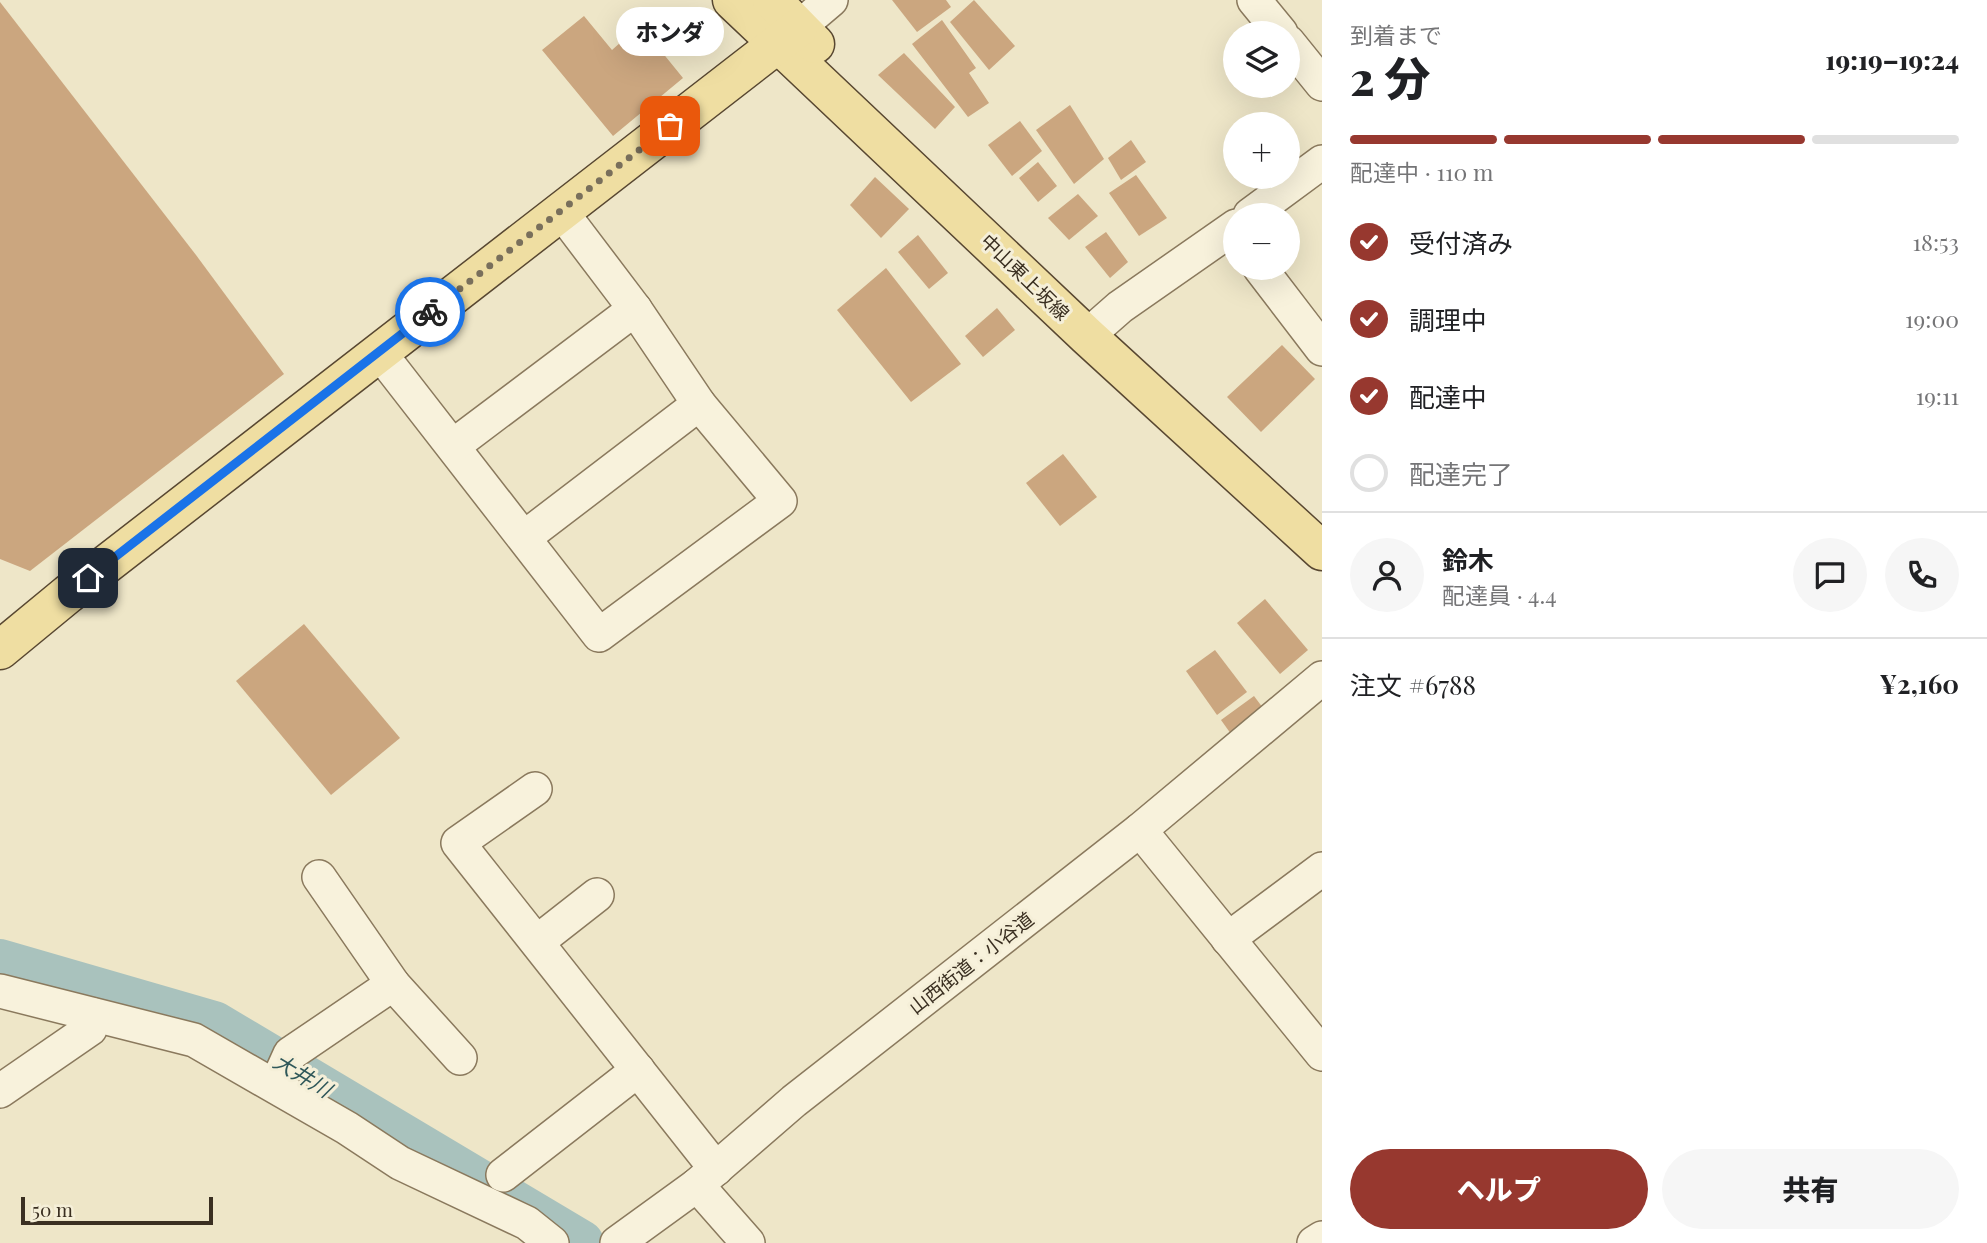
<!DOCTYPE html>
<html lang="ja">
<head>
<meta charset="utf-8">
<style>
	:root { --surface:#fff; --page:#f6f6f6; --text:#202124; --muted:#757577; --line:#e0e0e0; --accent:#97382f }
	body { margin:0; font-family:"Playfair Display","Noto Sans JP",serif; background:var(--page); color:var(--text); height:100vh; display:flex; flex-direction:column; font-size:26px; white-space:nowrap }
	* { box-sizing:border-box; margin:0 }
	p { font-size:23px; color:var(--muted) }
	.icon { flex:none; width:38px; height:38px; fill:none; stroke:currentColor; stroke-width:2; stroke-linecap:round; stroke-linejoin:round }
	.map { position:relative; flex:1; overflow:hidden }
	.side { display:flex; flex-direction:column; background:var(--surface); width:665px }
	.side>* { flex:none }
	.fabs { position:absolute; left:1223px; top:21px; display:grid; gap:14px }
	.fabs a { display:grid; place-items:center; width:77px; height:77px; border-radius:50%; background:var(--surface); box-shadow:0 7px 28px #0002; font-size:35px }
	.scale { position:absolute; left:21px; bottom:18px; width:192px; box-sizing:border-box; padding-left:7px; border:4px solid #3a2f21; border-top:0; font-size:19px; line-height:24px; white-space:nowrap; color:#3a2f21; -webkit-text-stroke:5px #f5efd8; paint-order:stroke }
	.pin { position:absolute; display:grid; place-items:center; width:60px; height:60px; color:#fff; margin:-30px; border-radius:14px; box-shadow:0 4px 10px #0006 }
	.courier { position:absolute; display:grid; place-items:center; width:70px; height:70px; margin:-35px; border:5px solid #1a73e8; border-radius:50%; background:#fff; color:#222; box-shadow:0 2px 9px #0007 }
	.bubble { position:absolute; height:49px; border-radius:24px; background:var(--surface); box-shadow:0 7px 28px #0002; font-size:23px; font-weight:800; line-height:49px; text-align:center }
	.overview em { font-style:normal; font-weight:800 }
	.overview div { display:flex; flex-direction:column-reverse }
	.overview { display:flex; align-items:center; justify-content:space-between; height:119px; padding:0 28px }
	h1 { font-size:46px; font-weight:800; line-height:52px }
	.bar { display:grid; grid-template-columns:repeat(4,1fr); gap:10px 7px; align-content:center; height:84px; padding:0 28px }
	.bar i { height:9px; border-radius:5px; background:var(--line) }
	.bar .selected { background:var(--accent) }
	.bar p { grid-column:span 4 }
	.line { display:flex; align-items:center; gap:18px; padding:0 28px; border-top:2px solid var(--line) }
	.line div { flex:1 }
	.round { display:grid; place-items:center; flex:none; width:74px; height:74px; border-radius:37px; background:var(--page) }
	ol { padding:0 28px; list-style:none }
	li { display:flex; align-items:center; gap:21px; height:77px }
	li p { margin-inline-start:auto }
	li .icon { padding:7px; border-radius:50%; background:var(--accent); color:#fff; stroke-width:4 }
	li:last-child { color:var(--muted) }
	li i { width:38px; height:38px; border:4px solid var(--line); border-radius:50% }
	.button { display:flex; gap:14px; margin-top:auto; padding:14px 28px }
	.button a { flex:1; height:80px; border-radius:42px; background:var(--accent); color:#fff; font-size:28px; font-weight:800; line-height:80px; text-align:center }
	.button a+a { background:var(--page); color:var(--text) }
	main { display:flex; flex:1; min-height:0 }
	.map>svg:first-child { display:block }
</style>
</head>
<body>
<main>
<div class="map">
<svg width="1322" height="1243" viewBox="0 0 1322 1243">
	<rect width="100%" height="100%" fill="#eee6c8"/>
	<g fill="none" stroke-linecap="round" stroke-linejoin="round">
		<polyline stroke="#a9c2bd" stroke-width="46" points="0,962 214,1024 581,1243"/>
	</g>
	<g fill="#cba67f">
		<polygon points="892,0 946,0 951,7 917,32"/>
		<polygon points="974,0 1015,46 989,70 950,22"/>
		<polygon points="0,2 196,255 284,374 30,571 0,559"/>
		<polygon points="584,16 612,50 640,25 683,78 613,136 542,50"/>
		<polygon points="942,20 976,68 969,73 989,103 968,117 912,44"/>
		<polygon points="904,53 955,107 935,129 878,75"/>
		<polygon points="1070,105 1104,159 1074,184 1036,130"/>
		<polygon points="1020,121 1042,151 1012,176 988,145"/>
		<polygon points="1131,140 1146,162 1121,180 1108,158"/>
		<polygon points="1038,162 1057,186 1038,202 1019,178"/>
		<polygon points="1136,175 1167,218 1139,236 1109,193"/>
		<polygon points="875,177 909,209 881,238 850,205"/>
		<polygon points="1078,194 1098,216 1069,240 1048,218"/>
		<polygon points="1106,232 1128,262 1110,278 1085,247"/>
		<polygon points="918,235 948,273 929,289 898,252"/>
		<polygon points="886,268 961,364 911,402 837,310"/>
		<polygon points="997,308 1015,330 983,357 965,336"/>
		<polygon points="1282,345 1315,379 1261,432 1227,397"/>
		<polygon points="1063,454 1097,497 1060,526 1026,483"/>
		<polygon points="1265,599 1308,650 1280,674 1237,623"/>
		<polygon points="304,624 400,738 331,795 236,681"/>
		<polygon points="1215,650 1247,692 1217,715 1186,671"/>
		<polygon points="1254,696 1269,716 1236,741 1221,720"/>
	</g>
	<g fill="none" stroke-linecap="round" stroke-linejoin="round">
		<defs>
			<g id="minor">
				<polyline points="1254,0 1281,33"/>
				<polyline points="798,28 831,0"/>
				<polyline points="1288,42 1322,84"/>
				<polyline points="1250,215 1322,162"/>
				<polyline points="1260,268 1322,349"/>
				<polyline points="1087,336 1120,307 1236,226"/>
				<polyline points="379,352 599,635 780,501 699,404 635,309 560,210"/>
				<polyline points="453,446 635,309"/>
				<polyline points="525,537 699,404"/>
				<polyline points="535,789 458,843 716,1169"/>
				<polyline points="1140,830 1322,1054"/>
				<polyline points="1228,939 1322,869"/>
				<polyline points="537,942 597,895"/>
				<polyline points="393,984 460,1058"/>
				<polyline points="0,991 194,1040 347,1128 400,1163 527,1223 552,1243"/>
				<polyline points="276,1085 290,1054 393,984 319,877"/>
				<polyline points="0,1091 90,1029 93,1015"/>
				<polyline points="503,1175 638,1070"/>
				<polyline points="697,1185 748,1243"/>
				<polyline points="617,1243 697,1185 794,1101 1140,830 1322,678"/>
				<polyline points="1314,1243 1322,1238"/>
			</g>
			<g id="major">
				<polyline points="732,0 1087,336 1322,551"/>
				<polyline points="772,0 815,44"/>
				<polyline points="0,650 68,594 798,28"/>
			</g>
		</defs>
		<use href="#minor" stroke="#8a795d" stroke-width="36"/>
		<use href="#major" stroke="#584731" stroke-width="41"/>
		<use href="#minor" stroke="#f8f2dc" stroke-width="33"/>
		<use href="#major" stroke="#efdea2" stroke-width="38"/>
	</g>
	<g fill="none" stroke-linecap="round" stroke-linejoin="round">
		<polyline stroke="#796f5b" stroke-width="7" stroke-dasharray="0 12.6" points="430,312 670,126"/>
		<polyline stroke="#1a73e8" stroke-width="9" points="88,578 430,312"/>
	</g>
	<g text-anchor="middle" stroke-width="6" stroke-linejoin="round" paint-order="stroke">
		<g font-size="19" fill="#3a2f21" stroke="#f5efd8">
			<text transform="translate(1025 277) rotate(44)" y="7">中山東上坂線</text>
			<text transform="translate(971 963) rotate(-38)" y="7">山西街道：小谷道</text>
		</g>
		<g font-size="21" font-style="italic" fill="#30585a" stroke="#f5efd8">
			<text transform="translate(302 1076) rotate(31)" y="7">大井川</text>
		</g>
	</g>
</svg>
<div class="fabs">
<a><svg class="icon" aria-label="layers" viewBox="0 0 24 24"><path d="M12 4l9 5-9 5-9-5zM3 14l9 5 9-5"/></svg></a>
<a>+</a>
<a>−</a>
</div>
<div class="scale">50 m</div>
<div class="pin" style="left:670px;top:126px;background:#ea580c"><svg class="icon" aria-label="bag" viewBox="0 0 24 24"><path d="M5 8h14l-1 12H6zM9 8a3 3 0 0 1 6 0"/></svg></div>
<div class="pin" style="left:88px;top:578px;background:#1f2937"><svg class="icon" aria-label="home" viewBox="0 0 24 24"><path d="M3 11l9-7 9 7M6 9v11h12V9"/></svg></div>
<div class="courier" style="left:430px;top:312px"><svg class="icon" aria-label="bike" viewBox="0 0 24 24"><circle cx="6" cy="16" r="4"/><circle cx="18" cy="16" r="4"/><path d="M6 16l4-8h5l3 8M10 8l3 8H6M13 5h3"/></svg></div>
<div class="bubble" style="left:616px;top:7px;width:108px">ホンダ</div>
</div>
<section class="side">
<div class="overview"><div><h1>2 分</h1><p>到着まで</p></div><em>19:19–19:24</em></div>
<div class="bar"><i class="selected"></i><i class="selected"></i><i class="selected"></i><i></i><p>配達中 · 110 m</p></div>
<ol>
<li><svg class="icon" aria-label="check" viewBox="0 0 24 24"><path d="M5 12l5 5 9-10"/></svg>受付済み<p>18:53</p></li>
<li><svg class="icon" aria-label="check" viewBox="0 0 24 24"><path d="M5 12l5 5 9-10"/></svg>調理中<p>19:00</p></li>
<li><svg class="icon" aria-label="check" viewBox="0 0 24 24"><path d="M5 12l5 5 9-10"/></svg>配達中<p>19:11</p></li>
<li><i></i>配達完了</li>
</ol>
<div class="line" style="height:126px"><a class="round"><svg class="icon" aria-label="person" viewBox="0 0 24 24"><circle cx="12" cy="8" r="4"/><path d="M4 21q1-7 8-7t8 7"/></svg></a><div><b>鈴木</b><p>配達員 · 4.4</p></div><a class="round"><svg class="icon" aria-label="chat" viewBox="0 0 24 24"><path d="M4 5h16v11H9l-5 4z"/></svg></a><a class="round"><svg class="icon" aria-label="phone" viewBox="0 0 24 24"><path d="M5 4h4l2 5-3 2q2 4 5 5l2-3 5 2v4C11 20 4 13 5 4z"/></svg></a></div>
<div class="line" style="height:91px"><div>注文 #6788</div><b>¥2,160</b></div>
<div class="button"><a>ヘルプ</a><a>共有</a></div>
</section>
</main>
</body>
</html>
